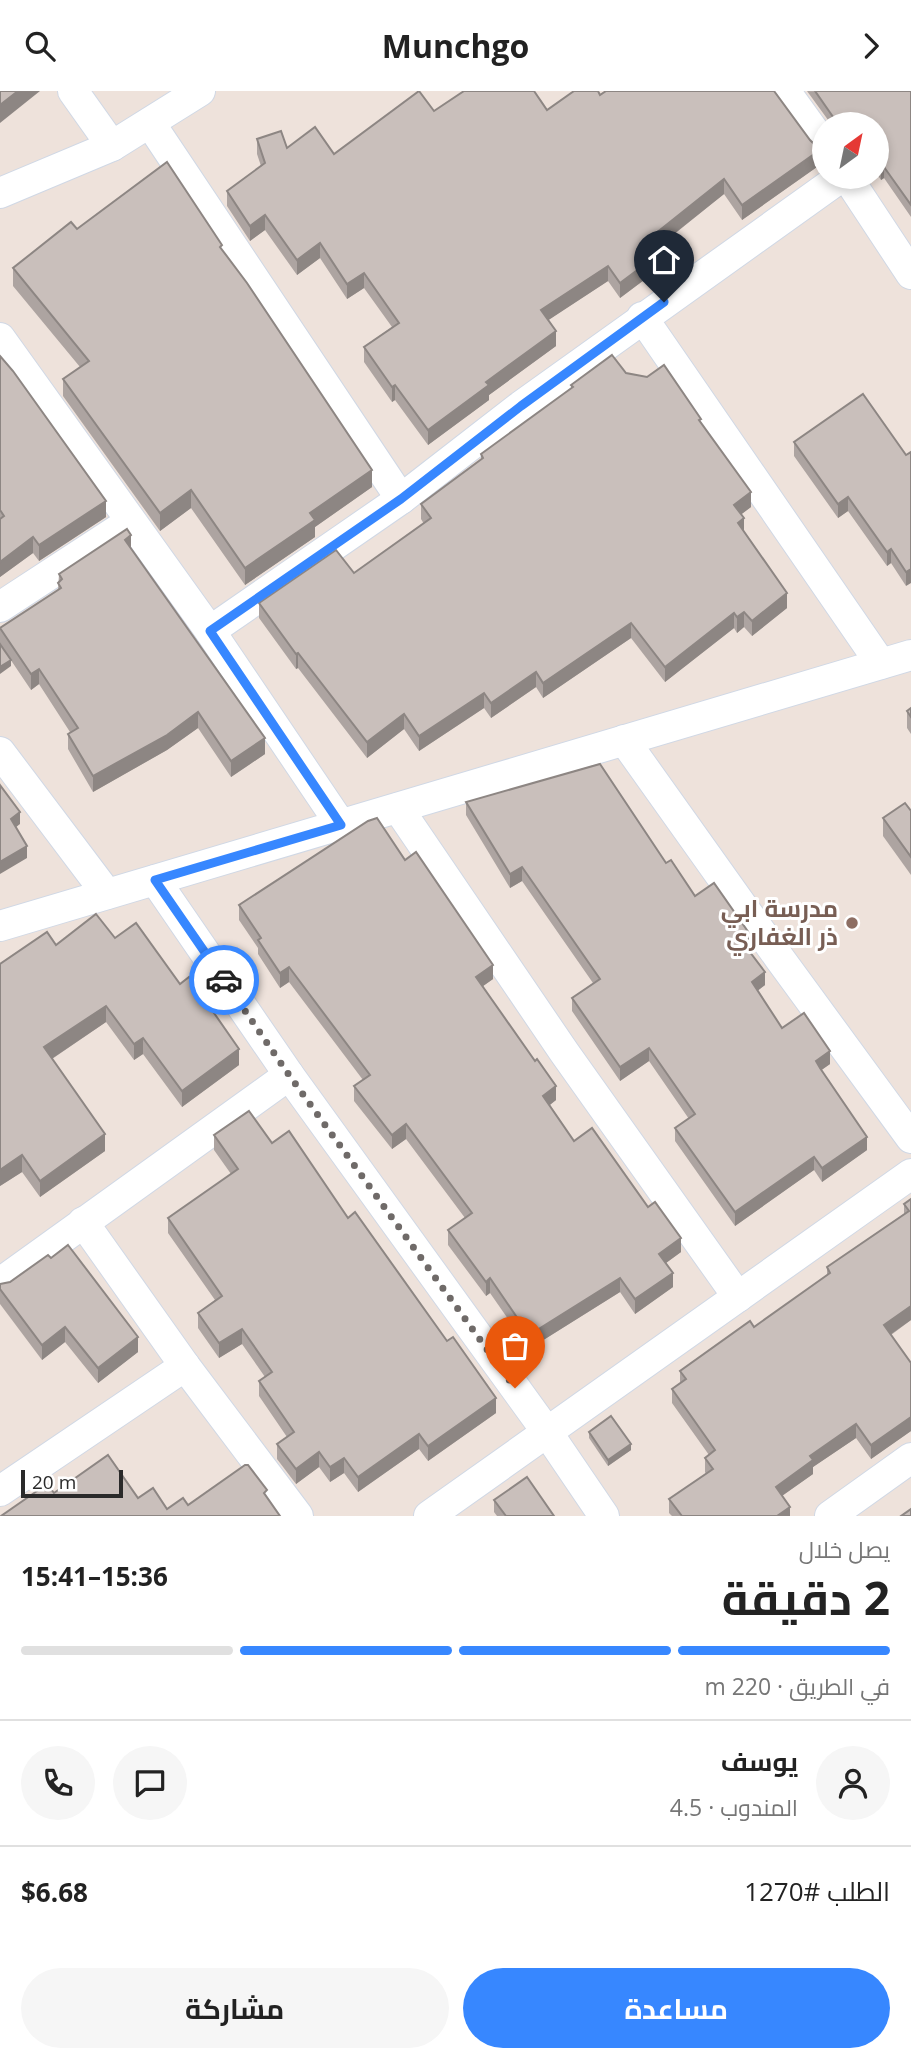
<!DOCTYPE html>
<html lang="ar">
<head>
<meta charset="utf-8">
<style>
	:root { --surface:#fff; --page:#f6f6f6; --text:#222; --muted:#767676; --line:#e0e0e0; --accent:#3787ff }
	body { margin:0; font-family:"Open Sans",Cairo,sans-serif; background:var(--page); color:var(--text); direction:rtl; height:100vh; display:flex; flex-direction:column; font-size:26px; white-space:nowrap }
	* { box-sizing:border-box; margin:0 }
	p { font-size:23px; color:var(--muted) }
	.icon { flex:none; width:38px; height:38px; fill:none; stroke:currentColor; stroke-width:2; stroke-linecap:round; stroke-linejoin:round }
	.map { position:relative; height:1425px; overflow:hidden; direction:ltr }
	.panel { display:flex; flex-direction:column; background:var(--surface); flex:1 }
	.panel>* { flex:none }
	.needle { width:46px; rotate:33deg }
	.tools { position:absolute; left:812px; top:21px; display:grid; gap:14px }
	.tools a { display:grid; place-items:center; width:77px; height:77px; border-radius:50%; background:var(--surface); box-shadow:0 4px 10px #0003; font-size:35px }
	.scale { position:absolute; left:21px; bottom:18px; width:102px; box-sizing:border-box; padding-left:7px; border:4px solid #2a2a2a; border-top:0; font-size:19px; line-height:24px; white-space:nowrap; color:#2a2a2a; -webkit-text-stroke:5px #fff; paint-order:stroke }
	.pin { position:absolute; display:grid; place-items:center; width:60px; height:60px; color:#fff; margin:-72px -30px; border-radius:50% 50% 50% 0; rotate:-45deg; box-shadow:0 0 7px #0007 }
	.pin .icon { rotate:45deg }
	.courier { position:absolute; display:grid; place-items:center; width:70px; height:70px; margin:-35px; border:5px solid #3787ff; border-radius:50%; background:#fff; color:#222; box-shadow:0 2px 9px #0007 }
	.overview em { font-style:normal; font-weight:700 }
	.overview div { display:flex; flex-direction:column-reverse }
	.overview { display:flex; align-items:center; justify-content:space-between; height:119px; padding:0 21px }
	h1 { font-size:46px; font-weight:700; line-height:52px }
	.bar { display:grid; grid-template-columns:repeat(4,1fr); gap:10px 7px; align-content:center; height:84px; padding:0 21px }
	.bar i { height:9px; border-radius:5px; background:var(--line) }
	.bar .selected { background:var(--accent) }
	.bar p { grid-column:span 4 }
	.line { display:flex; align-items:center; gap:18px; padding:0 21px; border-top:2px solid var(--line) }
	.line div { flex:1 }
	.round { display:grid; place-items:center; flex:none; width:74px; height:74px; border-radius:37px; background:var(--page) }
	.button { display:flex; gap:14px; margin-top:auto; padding:14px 21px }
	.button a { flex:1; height:80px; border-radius:42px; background:var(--accent); color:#fff; font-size:28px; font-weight:700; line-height:80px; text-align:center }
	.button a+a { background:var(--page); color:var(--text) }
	header { display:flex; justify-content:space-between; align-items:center; height:91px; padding:0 21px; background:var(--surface); font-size:32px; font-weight:700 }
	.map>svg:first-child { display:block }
</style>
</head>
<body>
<header><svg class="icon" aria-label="forward" viewBox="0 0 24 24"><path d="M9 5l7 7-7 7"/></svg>Munchgo<svg class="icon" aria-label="search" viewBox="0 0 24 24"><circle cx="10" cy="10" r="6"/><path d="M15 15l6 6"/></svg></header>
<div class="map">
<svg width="911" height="1425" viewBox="0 0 911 1425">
	<rect width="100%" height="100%" fill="#eee2db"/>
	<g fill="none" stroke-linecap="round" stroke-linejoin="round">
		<defs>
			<g id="street">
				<polyline points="73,0 112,55"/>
				<polyline points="785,0 824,54"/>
				<polyline points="150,32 401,408"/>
				<polyline points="847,86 911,183"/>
				<polyline points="0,102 112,55 200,0"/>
				<polyline points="642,226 881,573"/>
				<polyline points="0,247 210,540 341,734"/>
				<polyline points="0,516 130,431"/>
				<polyline points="210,540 401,408 521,315 841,86"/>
				<polyline points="624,649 780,868 911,1047"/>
				<polyline points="0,661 107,803"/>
				<polyline points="398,717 564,961 738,1206"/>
				<polyline points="155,789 289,984 547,1341 604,1425"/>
				<polyline points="0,835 911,564"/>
				<polyline points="83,1131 185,1275 298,1425"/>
				<polyline points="0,1192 289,984"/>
				<polyline points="0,1400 185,1275"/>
				<polyline points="429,1425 911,1083"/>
				<polyline points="830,1425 911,1367"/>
			</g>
		</defs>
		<use href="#street" stroke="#d0d8e5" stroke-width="32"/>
		<use href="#street" stroke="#fff" stroke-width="30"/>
	</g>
	<g fill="#ada4a1">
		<polygon points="807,0 911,0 911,126 884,87 881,89 877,83 877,33 831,33"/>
		<polygon points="600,4 824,71 742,129 724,103 652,161 656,180 620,207 608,190 548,229 556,255 489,304 489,309 428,354 395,309 392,311 364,271 364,256 392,236 364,197 347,208 320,167 297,184 265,139 250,150 227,115 227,100 261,75 257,63 257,48 287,57 334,63 434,20 547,19"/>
		<polygon points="222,159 372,396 315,436 315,446 245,494 191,417 160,440 63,305 63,288 80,276 13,195 13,177"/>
		<polygon points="0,265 106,426 39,470 33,462 0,486"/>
		<polygon points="626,282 701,331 751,416 741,423 744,441 787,517 752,545 744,536 737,542 734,537 665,591 631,547 543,607 536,596 491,627 484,617 419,660 404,638 367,667 298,577 296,578 259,527 259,512 354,482 424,433 421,428 421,413 481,369 481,363 571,297 571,294"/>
		<polygon points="794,351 906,364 911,361 906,495 891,472 887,475 848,420 838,427 794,365"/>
		<polygon points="131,457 265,663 231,686 198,637 167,659 93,701 68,658 68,643 70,641 39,593 31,599 0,553 0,537 58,499 59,483"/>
		<polygon points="911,617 911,643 907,637 907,620"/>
		<polygon points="466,711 666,772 695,805 749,855 747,857 765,894 757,900 782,937 830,973 821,979 867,1059 822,1091 814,1079 735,1135 675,1050 675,1037 689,1028 649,970 620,990 572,920 572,907 593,892 522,790 510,797 466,724"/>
		<polygon points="911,720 911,784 883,745 883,727"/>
		<polygon points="405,769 493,888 483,895 556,1009 550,1014 574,1050 648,1116 681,1161 666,1172 673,1196 635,1223 620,1201 529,1258 490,1202 486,1205 448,1154 448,1139 465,1127 406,1048 392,1058 354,1010 354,995 363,989 289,891 280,897 258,863 258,857 239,829 239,814"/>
		<polygon points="115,847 239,974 182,1016 143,963 134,969 106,931 52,968 105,1060 40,1106 22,1081 0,1095 56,854"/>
		<polygon points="214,1044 272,1052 348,1127 496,1322 428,1370 419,1358 358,1401 344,1382 330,1391 319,1376 296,1393 277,1368 277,1353 287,1346 259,1305 259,1290 265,1286 242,1253 219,1267 198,1237 198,1222 215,1209 168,1142 168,1127 231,1083 214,1059"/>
		<polygon points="911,1108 911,1229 891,1244 911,1272 911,1340 871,1368 856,1347 813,1376 813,1383 782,1405 790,1425 672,1425 669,1422 669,1408 706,1383 705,1381 705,1367 709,1364 672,1312 672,1298 680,1292 680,1280 754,1236 827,1184 827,1176 904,1123 904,1113"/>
		<polygon points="0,1193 138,1261 98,1292 65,1251 42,1269 0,1213"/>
		<polygon points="589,1341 631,1359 608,1375 589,1347"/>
		<polygon points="494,1409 554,1425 497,1425 494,1421"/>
	</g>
	<g fill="#8d8683">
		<polygon points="18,0 40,0 0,32 0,14"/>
		<polygon points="824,56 824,71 742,129 742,114"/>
		<polygon points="884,76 884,87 881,89 881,78"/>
		<polygon points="724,88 724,103 645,166 645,151"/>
		<polygon points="265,124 265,139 250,150 250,135"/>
		<polygon points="320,152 320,167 297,184 297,169"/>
		<polygon points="656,165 656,180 620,207 620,192"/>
		<polygon points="608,175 608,190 541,234 541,219"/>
		<polygon points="364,182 364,197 347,208 347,193"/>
		<polygon points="556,240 556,255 489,304 489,309 428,354 428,339 486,291"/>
		<polygon points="395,294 395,309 392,311 392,296"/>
		<polygon points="372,379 372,396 315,436 315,446 245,494 245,477 310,422"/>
		<polygon points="191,399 191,417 160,440 160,422"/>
		<polygon points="751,401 751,416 734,429 734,414"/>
		<polygon points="848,406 848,420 838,427 838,413"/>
		<polygon points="106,410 106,426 39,470 39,454"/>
		<polygon points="744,427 744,443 738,432"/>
		<polygon points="131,444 131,460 125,449"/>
		<polygon points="33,446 33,462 0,486 0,471"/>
		<polygon points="891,458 891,472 887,475 887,461"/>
		<polygon points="911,478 911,492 906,495 906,481"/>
		<polygon points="787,502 787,517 752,545 752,530"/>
		<polygon points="744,521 744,536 737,542 737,526"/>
		<polygon points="734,522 734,537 665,591 665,576"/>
		<polygon points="631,532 631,547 543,607 543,592"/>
		<polygon points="298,562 298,577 296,578 296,563"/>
		<polygon points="11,569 11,575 0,583 0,576"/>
		<polygon points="39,578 39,593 31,599 31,583"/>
		<polygon points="536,581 536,596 491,627 491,612"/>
		<polygon points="484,602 484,617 419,660 419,645"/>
		<polygon points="198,621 198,637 167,659 93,701 93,685"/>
		<polygon points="404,623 404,638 367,667 367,651"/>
		<polygon points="265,647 265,663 231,686 231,670"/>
		<polygon points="20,721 20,733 11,740 11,728"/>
		<polygon points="27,755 27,767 0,783 0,771"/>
		<polygon points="522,776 522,790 510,797 510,783"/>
		<polygon points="749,842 749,855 740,862 740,848"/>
		<polygon points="493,874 493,888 476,900 476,886"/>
		<polygon points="289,876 289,891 280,897 280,882"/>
		<polygon points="765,881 765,894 752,904 752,891"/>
		<polygon points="106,915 106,931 44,973 44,956"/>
		<polygon points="143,947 143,963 134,969 134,953"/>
		<polygon points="649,957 649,970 620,990 620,976"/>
		<polygon points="239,958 239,974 182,1016 182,1000"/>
		<polygon points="830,960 830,973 816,983 816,970"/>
		<polygon points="556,995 556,1009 543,1019 543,1005"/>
		<polygon points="406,1033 406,1048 392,1058 392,1044"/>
		<polygon points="105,1043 105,1060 40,1106 40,1090"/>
		<polygon points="867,1046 867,1059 822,1091 822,1077"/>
		<polygon points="22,1064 22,1081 0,1095 0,1079"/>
		<polygon points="814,1066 814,1079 735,1135 735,1121"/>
		<polygon points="681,1147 681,1161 659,1177 659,1163"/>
		<polygon points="673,1182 673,1196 635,1223 635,1208"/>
		<polygon points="490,1187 490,1202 486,1205 486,1191"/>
		<polygon points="620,1187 620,1201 529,1258 529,1244"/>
		<polygon points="911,1215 911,1229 884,1248 884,1234"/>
		<polygon points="65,1236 65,1251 42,1269 42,1254"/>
		<polygon points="242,1238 242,1253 219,1267 219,1252"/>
		<polygon points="138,1246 138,1261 98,1292 98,1277"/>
		<polygon points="496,1307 496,1322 428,1370 428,1355"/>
		<polygon points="911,1326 911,1340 871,1368 871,1354"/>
		<polygon points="856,1333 856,1347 813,1376 813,1383 776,1409 776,1396 810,1365"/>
		<polygon points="419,1343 419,1358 358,1401 358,1386"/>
		<polygon points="631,1353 631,1359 608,1375 608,1369"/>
		<polygon points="319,1361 319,1376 296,1393 296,1378"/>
		<polygon points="344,1367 344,1382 330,1391 330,1376"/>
		<polygon points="790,1416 790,1425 777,1425"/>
	</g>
	<g fill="#c9bfbb" stroke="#8d8683" stroke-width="2">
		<polygon points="0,0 18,0 0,14"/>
		<polygon points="419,0 434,20 464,0 534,0 547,19 574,0 598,0 600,4 606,0 774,0 810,49 816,55 824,56 742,114 724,88 645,151 656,165 620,192 608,175 541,219 556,240 486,291 489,294 428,339 395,294 392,296 364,256 399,232 364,182 347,193 320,152 297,169 265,124 250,135 227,100 265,72 257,48 281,40 287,57 315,36 334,63"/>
		<polygon points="815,0 911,0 911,114 884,76 881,78 877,71 877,33 838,33"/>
		<polygon points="167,71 222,154 220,156 247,192 372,379 310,422 315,429 245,477 191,399 160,422 63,288 89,270 13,177 71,131 77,138"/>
		<polygon points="612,264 626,282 647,286 664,274 701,328 699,329 751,401 734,414 744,427 738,432 787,502 752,530 744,521 737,526 734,522 665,576 631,532 543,592 536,581 491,612 484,602 419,645 404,623 367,651 298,562 296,563 259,512 336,459 354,482 431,427 421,413 483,367 481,363 573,296 571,294"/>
		<polygon points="0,265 13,280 106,410 39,454 33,446 0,471 0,428 4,425 0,419"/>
		<polygon points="863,303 906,364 911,361 911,478 906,481 891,458 887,461 848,406 838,413 794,351"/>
		<polygon points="127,438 131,444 125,449 265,647 231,670 198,621 167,644 93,685 68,643 78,637 39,578 31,583 0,537 61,497 58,492 62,488 59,483"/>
		<polygon points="0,553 11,569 0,576"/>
		<polygon points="911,617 911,626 907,620"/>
		<polygon points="600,673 666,772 671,769 695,805 714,792 749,842 740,848 765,881 752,891 782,937 804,922 830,960 816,970 820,977 867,1046 822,1077 814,1066 735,1121 675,1037 695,1023 649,957 620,976 572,907 600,888 522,776 510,783 466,711"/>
		<polygon points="0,694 20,721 11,728 27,755 0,771"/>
		<polygon points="905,712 911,720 911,766 883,727"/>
		<polygon points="377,727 405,769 416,761 493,874 476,886 535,970 537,968 556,995 543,1005 574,1050 592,1037 648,1116 655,1111 681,1147 659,1163 673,1182 635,1208 620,1187 529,1244 490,1187 486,1191 448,1139 472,1122 406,1033 392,1044 354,995 370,984 289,876 280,882 258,849 261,847 239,814 368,730"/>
		<polygon points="96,823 115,847 136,832 180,893 189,886 239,958 182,1000 143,947 134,953 106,915 44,956 105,1043 40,1090 22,1064 0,1079 0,873 47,841 56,854"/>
		<polygon points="249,1020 272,1052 289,1040 348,1127 355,1121 447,1250 453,1246 496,1307 428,1355 419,1343 358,1386 344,1367 330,1376 319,1361 296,1378 277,1353 294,1341 259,1290 272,1281 242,1238 219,1252 198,1222 222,1205 168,1127 238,1078 214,1044"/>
		<polygon points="911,1108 911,1215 884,1234 911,1272 911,1326 871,1354 856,1333 810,1365 813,1369 776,1396 790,1416 777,1425 682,1425 669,1408 713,1378 705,1367 715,1359 672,1298 686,1288 680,1280 750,1230 754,1236 830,1182 827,1176 909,1120 904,1113"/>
		<polygon points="68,1154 138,1246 98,1277 65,1236 42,1254 0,1198 0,1193 10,1191 48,1164 51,1167"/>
		<polygon points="611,1325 631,1353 608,1369 589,1341"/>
		<polygon points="108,1364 138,1407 153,1397 167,1418 183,1407 188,1414 245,1374 248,1374 267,1399 264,1402 280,1425 1,1425 47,1393 54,1402"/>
		<polygon points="527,1386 554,1425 506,1425 494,1409"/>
		<polygon points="911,1418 911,1425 901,1425"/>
	</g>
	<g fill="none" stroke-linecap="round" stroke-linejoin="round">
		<polyline stroke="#6f6a68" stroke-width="7" stroke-dasharray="0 12.6" points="224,889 289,984 515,1297"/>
		<polyline stroke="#3787ff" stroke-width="9" points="224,889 155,789 341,734 210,540 401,408 521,315 664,211"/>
	</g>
	<circle fill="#8d6e63" stroke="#fff" stroke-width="2.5" cx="852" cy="832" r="7"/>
	<g text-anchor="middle" stroke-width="6" stroke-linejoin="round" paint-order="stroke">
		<g font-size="24" font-weight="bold" fill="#785e54" stroke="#fff" text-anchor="end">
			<text x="838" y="826">مدرسة ابي<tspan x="838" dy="28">ذر الغفاري</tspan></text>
		</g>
	</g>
</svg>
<div class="tools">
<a><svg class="needle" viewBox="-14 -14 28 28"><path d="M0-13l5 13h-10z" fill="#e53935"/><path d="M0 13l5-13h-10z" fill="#767676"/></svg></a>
</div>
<div class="scale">20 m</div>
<div class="pin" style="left:515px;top:1297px;background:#ea580c"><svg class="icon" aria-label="bag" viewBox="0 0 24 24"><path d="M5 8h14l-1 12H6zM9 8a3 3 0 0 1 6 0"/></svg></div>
<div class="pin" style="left:664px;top:211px;background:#1f2937"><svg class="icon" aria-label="home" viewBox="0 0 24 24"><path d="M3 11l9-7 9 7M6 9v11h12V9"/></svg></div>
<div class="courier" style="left:224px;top:889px"><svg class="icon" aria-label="car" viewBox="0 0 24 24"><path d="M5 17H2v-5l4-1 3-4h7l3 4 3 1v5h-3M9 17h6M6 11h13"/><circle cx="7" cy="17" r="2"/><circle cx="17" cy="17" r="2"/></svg></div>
</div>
<section class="panel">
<div class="overview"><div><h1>2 دقيقة</h1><p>يصل خلال</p></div><em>15:36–15:41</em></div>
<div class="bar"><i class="selected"></i><i class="selected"></i><i class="selected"></i><i></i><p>في الطريق · 220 m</p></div>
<div class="line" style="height:126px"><a class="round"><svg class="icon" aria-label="person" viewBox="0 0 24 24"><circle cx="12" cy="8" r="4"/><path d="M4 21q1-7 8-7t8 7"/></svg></a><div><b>يوسف</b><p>المندوب · 4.5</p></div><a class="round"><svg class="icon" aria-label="chat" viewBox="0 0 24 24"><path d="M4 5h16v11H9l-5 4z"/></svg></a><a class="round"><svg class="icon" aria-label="phone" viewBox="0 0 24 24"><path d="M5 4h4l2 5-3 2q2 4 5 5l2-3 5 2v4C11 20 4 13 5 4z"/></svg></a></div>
<div class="line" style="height:91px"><div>الطلب #1270</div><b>$6.68</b></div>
<div class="button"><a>مساعدة</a><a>مشاركة</a></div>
</section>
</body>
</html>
